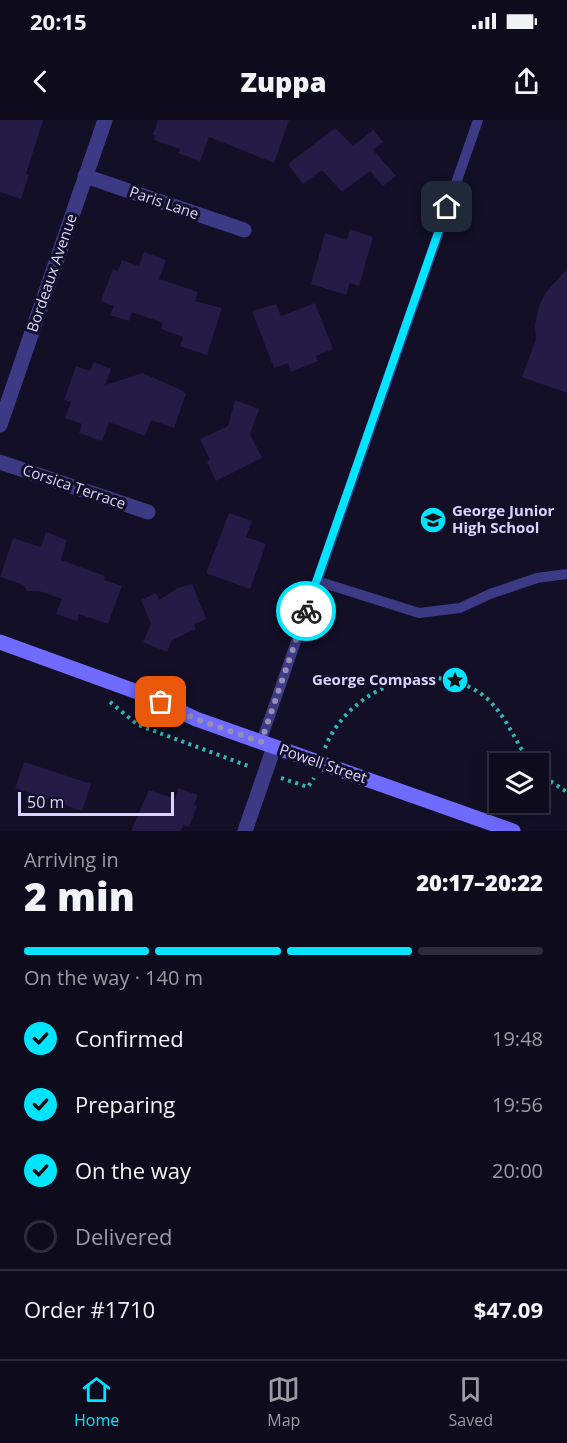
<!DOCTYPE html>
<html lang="en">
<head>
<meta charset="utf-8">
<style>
	:root { --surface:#0e0b1c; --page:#171425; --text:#f1f3f6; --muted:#9b9ba3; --line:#2e2b3b; --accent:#00e5ff }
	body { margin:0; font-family:"Open Sans",sans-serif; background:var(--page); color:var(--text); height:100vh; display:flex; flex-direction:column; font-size:22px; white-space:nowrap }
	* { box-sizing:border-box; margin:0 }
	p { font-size:20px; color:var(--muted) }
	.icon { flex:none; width:33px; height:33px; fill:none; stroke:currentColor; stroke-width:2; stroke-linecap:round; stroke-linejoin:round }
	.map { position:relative; height:711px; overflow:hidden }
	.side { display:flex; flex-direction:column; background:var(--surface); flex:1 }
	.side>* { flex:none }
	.buttons { position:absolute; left:489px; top:633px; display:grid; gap:12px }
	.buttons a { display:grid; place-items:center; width:60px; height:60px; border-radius:0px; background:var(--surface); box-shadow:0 6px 24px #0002,0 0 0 2px var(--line); font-size:30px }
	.scale { position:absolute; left:18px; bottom:15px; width:156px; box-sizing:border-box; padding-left:6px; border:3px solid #d9d4ff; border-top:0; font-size:16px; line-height:21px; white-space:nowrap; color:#d9d4ff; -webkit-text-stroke:4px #130f26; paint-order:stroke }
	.pin { position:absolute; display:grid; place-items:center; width:51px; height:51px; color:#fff; margin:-26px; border-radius:12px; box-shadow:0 3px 9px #0006 }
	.courier { position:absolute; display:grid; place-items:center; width:60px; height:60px; margin:-30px; border:4px solid #00e5ff; border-radius:50%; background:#fff; color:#222; box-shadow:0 2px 8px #0007 }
	.overview em { font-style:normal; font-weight:800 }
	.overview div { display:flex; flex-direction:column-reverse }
	.overview { display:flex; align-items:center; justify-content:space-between; height:102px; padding:0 24px }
	h1 { font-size:39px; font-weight:800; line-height:45px }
	.bar { display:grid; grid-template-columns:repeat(4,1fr); gap:9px 6px; align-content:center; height:72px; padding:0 24px }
	.bar i { height:8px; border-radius:4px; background:var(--line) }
	.bar .on { background:var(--accent) }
	.bar p { grid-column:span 4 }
	.line { display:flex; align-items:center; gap:15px; padding:0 24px; border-top:2px solid var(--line) }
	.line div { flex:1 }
	ol { padding:0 24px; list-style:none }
	li { display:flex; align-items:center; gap:18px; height:66px }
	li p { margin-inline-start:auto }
	li .icon { padding:6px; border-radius:50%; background:var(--accent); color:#111; stroke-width:4 }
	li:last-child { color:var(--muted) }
	li i { width:33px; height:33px; border:3px solid var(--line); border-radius:50% }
	.status { display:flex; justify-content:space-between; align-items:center; height:42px; padding:0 30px; background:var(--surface); direction:ltr }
	.status svg { height:16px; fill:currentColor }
	header { display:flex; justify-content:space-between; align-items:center; height:78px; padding:0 24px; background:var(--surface); font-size:27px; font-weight:800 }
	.dock { display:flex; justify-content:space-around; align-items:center; height:84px; border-top:2px solid var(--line); background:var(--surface); font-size:16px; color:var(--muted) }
	.dock a { display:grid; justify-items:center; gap:3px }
	.dock .on { color:var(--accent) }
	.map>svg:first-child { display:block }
</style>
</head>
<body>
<div class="status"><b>20:15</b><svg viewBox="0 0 49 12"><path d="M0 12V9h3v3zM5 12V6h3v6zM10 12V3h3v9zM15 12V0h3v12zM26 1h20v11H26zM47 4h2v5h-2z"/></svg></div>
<header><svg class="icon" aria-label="back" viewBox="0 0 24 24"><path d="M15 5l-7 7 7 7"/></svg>Zuppa<svg class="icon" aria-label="share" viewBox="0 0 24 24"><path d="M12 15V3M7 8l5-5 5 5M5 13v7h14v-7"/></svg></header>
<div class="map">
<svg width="567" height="711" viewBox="0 0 567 711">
	<rect width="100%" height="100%" fill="#130f26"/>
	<g fill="#241b47">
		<polygon points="0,0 43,0 26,54 29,55 21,79 0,72"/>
		<polygon points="158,0 289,0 274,43 209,17 200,41 178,33 180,29 154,20 155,15 153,15"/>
		<polygon points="335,8 353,26 373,10 383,22 373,30 396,56 383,66 370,51 342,72 322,50 303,64 288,44"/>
		<polygon points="350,109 373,117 359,166 350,163 346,175 311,164 325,113 347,120"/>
		<polygon points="144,132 166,140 159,159 198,172 195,181 222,188 207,235 180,226 183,217 161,209 163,203 132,192 129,201 110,195 114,186 101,181 113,149 118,151 122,140 139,146"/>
		<polygon points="567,149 567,273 522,257 536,219 535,205 539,186 546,172"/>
		<polygon points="315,183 333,229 316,236 318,241 291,252 288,243 274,248 252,191 276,184 281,196"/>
		<polygon points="94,242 111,249 105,265 143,253 183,271 186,274 174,308 151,300 145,316 109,302 102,321 79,313 82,304 65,298 71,282 64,280 76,246 90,251"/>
		<polygon points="235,280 259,289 250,314 262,338 216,361 207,342 210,340 200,319 228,306"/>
		<polygon points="229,393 252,401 246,417 266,424 250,469 206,453"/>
		<polygon points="46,412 67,420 61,440 105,456 104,460 122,466 108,504 79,494 77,501 56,494 62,479 39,471 27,471 24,465 0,457 13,418 41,427"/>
		<polygon points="192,464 206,498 204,500 194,504 196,509 172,520 167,532 143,522 151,504 141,480 156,473 159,480 178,468"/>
		<polygon points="24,642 91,664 82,691 15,668"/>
		<polygon points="178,668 198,675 194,685 197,686 189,707 183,705 181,711 131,711 149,670 175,679"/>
	</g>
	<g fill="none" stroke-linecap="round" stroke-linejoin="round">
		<g stroke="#2fb8b0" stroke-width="4" stroke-dasharray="3 4.5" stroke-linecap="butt">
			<polyline points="110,582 138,605 251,647"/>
			<path d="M325,628C348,568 431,535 484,576C506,594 515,622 531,644"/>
			<polyline points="538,653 567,672"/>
			<polyline points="281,658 308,667 314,658"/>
		</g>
		<g stroke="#3d3a85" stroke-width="10">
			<polyline points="317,461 419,493 460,488 490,474 537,458 567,454"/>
			<polyline points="261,622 478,0"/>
		</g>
		<g stroke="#3d3a85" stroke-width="15">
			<polyline points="85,56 244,110"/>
			<polyline points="0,305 105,0"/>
			<polyline points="0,342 148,392"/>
			<polyline points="245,711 274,627"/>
		</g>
		<polyline stroke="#6f6bff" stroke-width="15" points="0,522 143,574 196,599 513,711"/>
	</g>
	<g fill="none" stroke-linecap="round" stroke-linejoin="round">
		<polyline stroke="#948fb3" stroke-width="6" stroke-dasharray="0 10.8" points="161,582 196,599 261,622 306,491"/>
		<polyline stroke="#00e5ff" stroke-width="8" points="306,491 447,87"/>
	</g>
	<defs>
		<symbol id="school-disc" viewBox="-11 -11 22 22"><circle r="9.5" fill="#00e5ff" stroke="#130f26"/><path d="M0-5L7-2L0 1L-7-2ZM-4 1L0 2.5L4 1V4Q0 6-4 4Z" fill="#111"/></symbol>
		<symbol id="sight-disc" viewBox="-11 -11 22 22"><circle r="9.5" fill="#00e5ff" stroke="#130f26"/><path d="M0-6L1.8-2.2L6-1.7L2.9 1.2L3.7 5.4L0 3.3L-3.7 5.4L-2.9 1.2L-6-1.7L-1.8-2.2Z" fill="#111"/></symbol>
	</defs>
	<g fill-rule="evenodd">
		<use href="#school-disc" x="418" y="385" width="30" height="30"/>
		<use href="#sight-disc" x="440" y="545" width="30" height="30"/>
	</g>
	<g text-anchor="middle" stroke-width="6" stroke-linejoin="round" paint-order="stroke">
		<g font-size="15" fill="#d9d4ff" stroke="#130f26">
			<text transform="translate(164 83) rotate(19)" y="5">Paris Lane</text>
			<text transform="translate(52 153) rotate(-71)" y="5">Bordeaux Avenue</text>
			<text transform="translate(74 367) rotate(19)" y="5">Corsica Terrace</text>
			<text transform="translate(323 644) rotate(19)" y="5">Powell Street</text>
		</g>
		<g font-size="15" font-weight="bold" fill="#d9d4ff" stroke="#130f26" text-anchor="start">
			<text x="452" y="396">George Junior<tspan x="452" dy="17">High School</tspan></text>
			<text x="436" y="565" text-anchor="end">George Compass</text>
		</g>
	</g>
</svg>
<div class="buttons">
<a><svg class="icon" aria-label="layers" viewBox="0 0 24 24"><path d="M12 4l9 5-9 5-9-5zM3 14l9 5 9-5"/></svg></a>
</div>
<div class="scale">50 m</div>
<div class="pin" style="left:161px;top:582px;background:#ea580c"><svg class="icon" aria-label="bag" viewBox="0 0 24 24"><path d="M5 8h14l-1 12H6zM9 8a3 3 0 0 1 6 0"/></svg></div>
<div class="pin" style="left:447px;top:87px;background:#1f2937"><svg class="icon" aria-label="home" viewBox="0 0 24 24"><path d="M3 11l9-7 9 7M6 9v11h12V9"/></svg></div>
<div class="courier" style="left:306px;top:491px"><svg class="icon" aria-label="bike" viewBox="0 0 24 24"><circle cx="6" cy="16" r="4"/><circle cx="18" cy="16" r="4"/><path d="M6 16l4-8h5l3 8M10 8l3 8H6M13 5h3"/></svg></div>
</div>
<section class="side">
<div class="overview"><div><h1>2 min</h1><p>Arriving in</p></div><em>20:17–20:22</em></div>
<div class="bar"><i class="on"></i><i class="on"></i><i class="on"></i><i></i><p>On the way · 140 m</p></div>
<ol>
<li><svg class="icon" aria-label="check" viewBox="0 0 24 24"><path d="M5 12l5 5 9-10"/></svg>Confirmed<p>19:48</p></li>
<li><svg class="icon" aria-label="check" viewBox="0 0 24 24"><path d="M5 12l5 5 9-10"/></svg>Preparing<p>19:56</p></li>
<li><svg class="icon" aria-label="check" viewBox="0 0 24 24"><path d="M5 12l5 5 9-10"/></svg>On the way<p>20:00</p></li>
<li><i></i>Delivered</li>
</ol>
<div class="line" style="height:78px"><div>Order #1710</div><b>$47.09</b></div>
</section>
<nav class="dock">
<a class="on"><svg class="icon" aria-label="home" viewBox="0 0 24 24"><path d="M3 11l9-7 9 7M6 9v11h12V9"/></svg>Home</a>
<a><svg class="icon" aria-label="map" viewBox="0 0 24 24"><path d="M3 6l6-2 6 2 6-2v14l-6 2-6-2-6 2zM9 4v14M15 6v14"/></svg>Map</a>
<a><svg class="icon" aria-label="saved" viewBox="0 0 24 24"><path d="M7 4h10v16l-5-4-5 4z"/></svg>Saved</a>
</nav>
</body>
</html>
